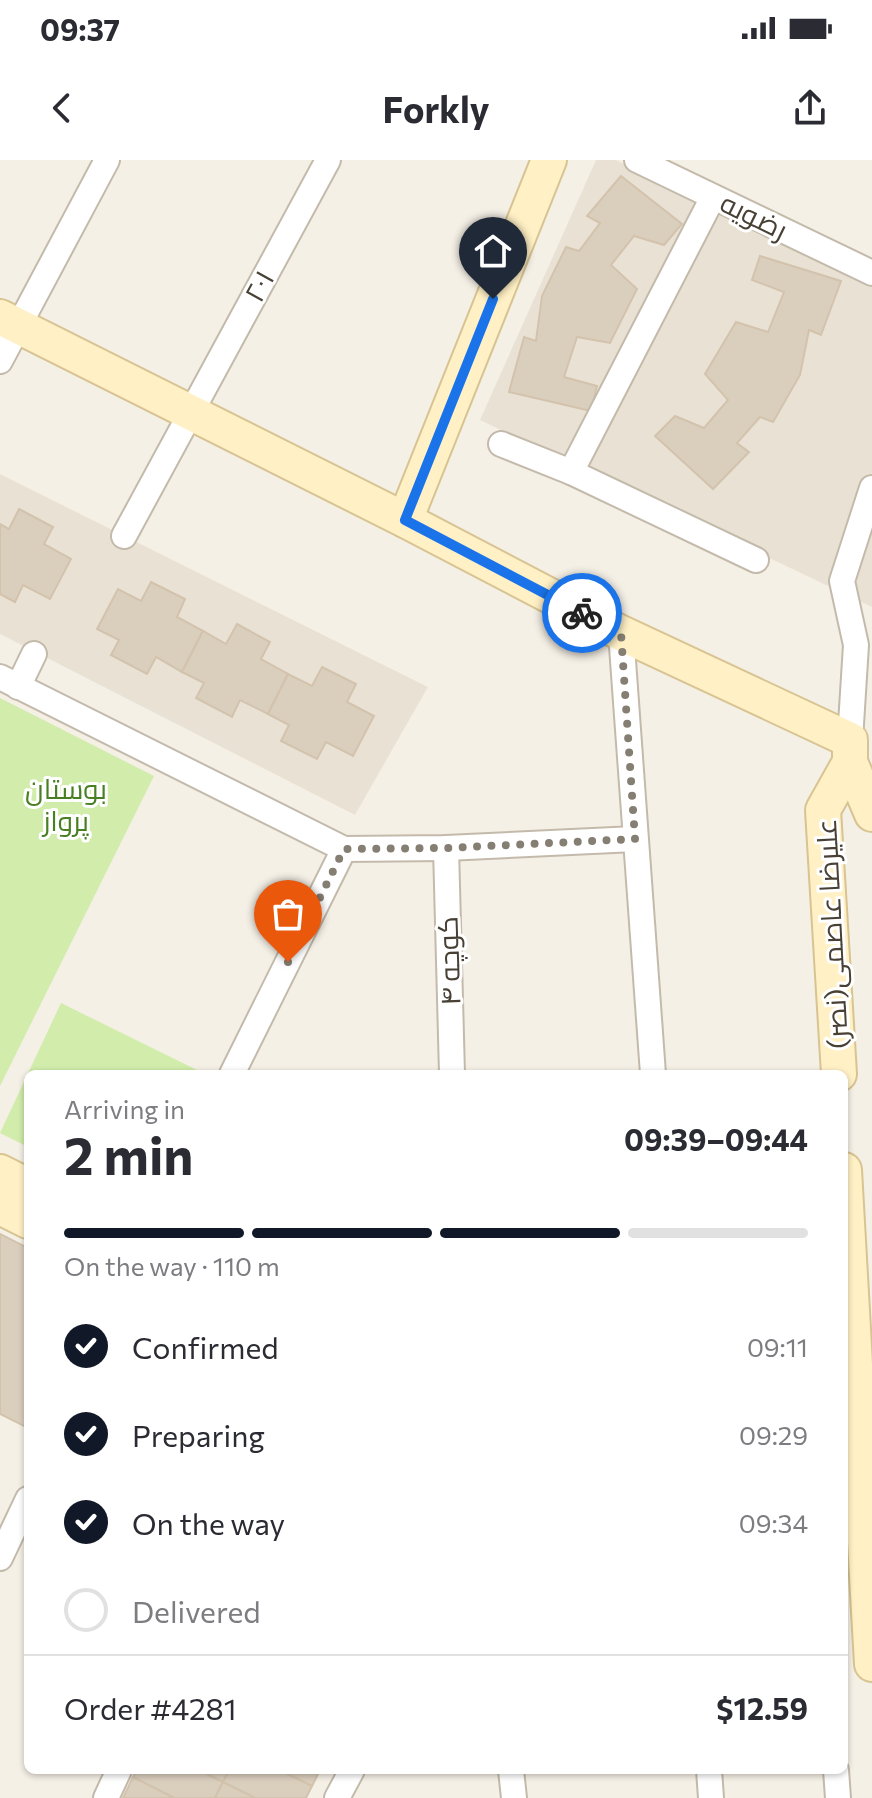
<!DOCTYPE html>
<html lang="en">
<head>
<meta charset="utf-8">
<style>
	:root { --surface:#fff; --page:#f2f2f3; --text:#2b2b33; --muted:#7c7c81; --line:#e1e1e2; --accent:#111827 }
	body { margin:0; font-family:Commissioner,Cairo,sans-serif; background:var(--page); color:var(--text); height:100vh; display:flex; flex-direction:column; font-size:30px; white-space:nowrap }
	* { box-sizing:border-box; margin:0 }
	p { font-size:26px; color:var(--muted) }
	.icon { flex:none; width:44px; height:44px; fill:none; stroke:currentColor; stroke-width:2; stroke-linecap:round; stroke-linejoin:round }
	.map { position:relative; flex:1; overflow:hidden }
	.details { position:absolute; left:24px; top:910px; width:824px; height:704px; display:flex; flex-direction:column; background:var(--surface); border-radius:12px; box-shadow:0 2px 6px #0004 }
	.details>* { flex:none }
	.pin { position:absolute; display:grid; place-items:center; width:68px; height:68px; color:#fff; margin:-82px -34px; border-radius:50% 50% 50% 0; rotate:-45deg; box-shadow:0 0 8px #0007 }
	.pin .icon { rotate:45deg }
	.courier { position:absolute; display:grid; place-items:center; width:80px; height:80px; margin:-40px; border:6px solid #1a73e8; border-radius:50%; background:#fff; color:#222; box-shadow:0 2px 10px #0007 }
	.head em { font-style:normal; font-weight:700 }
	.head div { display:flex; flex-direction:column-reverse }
	.head { display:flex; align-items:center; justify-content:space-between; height:136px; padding:0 40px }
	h1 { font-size:52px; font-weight:700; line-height:60px }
	.bar { display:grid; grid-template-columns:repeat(4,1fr); gap:12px 8px; align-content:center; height:96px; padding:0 40px }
	.bar i { height:10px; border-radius:6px; background:var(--line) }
	.bar .selected { background:var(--accent) }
	.bar p { grid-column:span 4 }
	.line { display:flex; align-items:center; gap:20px; padding:0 40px; border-top:2px solid var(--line) }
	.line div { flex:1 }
	ol { padding:0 40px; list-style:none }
	li { display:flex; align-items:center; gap:24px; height:88px }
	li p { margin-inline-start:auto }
	li .icon { padding:8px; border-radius:50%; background:var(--accent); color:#fff; stroke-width:4 }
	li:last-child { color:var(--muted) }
	li i { width:44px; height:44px; border:4px solid var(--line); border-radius:50% }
	.status { display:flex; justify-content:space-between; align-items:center; height:56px; padding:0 40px; background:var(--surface); direction:ltr }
	.status svg { height:22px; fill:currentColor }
	header { display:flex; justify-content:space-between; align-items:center; height:104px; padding:0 40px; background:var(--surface); font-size:36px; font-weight:700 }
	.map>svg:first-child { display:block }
</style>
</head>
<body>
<div class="status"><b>09:37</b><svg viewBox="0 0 49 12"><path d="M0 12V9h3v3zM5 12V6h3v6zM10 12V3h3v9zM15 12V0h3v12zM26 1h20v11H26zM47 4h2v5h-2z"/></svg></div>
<header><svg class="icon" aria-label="back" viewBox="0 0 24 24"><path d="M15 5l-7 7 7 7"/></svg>Forkly<svg class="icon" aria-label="share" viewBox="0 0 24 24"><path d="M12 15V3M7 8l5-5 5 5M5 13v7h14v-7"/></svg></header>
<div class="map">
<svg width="872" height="1638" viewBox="0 0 872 1638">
	<rect width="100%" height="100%" fill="#f5f0e6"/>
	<g fill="#e9e2d4">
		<polygon points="596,0 616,0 872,124 872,447 480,260"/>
		<polygon points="0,314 428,527 355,655 0,474"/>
	</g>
	<g fill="#d1ecab">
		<polygon points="0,538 154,616 0,926"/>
		<polygon points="61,843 199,911 198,914 28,914 28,987 0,973"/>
	</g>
	<g fill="#dacebd" stroke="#d3c3ad" stroke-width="2">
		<polygon points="621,16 682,64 664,85 634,76 611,105 637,129 610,183 577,177 564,217 597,226 591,251 509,232 524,177 536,181 542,136 566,87 579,91 600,63 587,56"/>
		<polygon points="760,96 841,121 821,175 809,170 800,215 773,262 760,257 737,283 749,292 713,329 655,276 675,256 704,268 728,240 705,214 736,162 768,172 784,132 752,120"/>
		<polygon points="19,349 53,367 44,384 71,399 50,439 23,425 15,442 0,434 0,364 9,369"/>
		<polygon points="151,422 185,439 177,457 203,471 182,512 156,497 147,514 111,495 119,480 97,469 118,429 141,441"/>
		<polygon points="237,464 270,482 261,499 288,514 268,554 240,540 232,557 196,538 204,523 182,512 203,471 226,484"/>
		<polygon points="322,507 356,524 347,542 374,556 353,596 326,582 317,599 281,581 289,565 268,554 288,514 312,526"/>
		<polygon points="0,1074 28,1088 28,1268 0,1254"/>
		<polygon points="137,1610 199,1610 223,1622 215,1638 174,1638 133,1617"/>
		<polygon points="199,1610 229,1610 223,1622"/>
		<polygon points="229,1610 280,1610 312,1626 306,1638 255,1638 223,1622"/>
		<polygon points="280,1610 320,1610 312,1626"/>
		<polygon points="133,1617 174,1638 123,1638"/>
		<polygon points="223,1622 255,1638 215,1638"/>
	</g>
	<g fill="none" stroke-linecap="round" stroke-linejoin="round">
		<defs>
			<g id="street">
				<polyline points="637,0 872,113"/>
				<polyline points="0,201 107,0"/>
				<polyline points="501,284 571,312 756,400"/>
				<polyline points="571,312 713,37"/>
				<polyline points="124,376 328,0"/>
				<polyline points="621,473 653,914"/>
				<polyline points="0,517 344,689 446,688 635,679"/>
				<polyline points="18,527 34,494"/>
				<polyline points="850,580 856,485 842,421 872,328"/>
				<polyline points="446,688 452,914"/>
				<polyline points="232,914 344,689"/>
				<polyline points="0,1398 28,1339"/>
				<polyline points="511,1610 514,1638"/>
				<polyline points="709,1610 711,1638"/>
				<polyline points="836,1610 838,1638"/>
				<polyline points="106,1638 119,1610"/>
				<polyline points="337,1638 352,1610"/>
			</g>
			<g id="secondary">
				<polyline points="0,157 405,360 621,473 850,580 850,602 872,654"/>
				<polyline points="405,360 549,0"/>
				<polyline points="839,914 823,650 850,602"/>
				<polyline points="844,1010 872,1504"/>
				<polyline points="0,1012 28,1026"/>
				<polyline points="0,1047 28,1061"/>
			</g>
		</defs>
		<use href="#street" stroke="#c4baab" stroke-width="28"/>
		<use href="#secondary" stroke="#d8c492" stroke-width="38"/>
		<use href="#street" stroke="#fff" stroke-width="24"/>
		<use href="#secondary" stroke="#fff0c5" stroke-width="34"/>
	</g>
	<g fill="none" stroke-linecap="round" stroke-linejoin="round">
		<polyline stroke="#857e73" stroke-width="8" stroke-dasharray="0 14.4" points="288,802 344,689 446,688 635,679 621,473 582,453"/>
		<polyline stroke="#1a73e8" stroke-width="10" points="493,139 405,360 582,453"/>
	</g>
	<g text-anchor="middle" stroke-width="6" stroke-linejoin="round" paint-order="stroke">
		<g font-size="28" fill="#484035" stroke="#fff">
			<text transform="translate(754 56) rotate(26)" y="10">رضویه</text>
			<text transform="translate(259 126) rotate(-61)" y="10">۲۰۱</text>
			<text transform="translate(832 774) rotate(-93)" y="10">علیرضا عاصمی(نصر)</text>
			<text transform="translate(449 801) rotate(-92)" y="10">کوچه ۴</text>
		</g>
		<g font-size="28" fill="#487f22" stroke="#fff">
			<text x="66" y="639">بوستان<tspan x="66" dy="32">پرواز</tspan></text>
		</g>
	</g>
</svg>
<div class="pin" style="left:288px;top:802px;background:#ea580c"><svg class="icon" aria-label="bag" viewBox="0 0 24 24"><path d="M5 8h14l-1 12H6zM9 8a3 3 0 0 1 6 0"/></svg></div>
<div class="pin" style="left:493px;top:139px;background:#1f2937"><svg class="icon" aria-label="home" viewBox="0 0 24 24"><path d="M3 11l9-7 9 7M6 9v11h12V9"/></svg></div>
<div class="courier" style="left:582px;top:453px"><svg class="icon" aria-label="bike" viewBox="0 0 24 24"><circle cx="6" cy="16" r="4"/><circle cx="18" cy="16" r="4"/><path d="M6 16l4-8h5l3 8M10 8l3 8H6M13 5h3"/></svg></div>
<section class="details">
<div class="head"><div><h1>2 min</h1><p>Arriving in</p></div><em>09:39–09:44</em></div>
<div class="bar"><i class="selected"></i><i class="selected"></i><i class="selected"></i><i></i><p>On the way · 110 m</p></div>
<ol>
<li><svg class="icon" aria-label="check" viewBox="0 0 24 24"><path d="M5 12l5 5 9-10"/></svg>Confirmed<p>09:11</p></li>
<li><svg class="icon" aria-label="check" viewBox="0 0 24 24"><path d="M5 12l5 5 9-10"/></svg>Preparing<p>09:29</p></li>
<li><svg class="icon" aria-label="check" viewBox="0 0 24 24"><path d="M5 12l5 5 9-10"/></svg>On the way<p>09:34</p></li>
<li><i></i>Delivered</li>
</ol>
<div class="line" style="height:104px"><div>Order #4281</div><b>$12.59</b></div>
</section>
</div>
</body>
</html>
